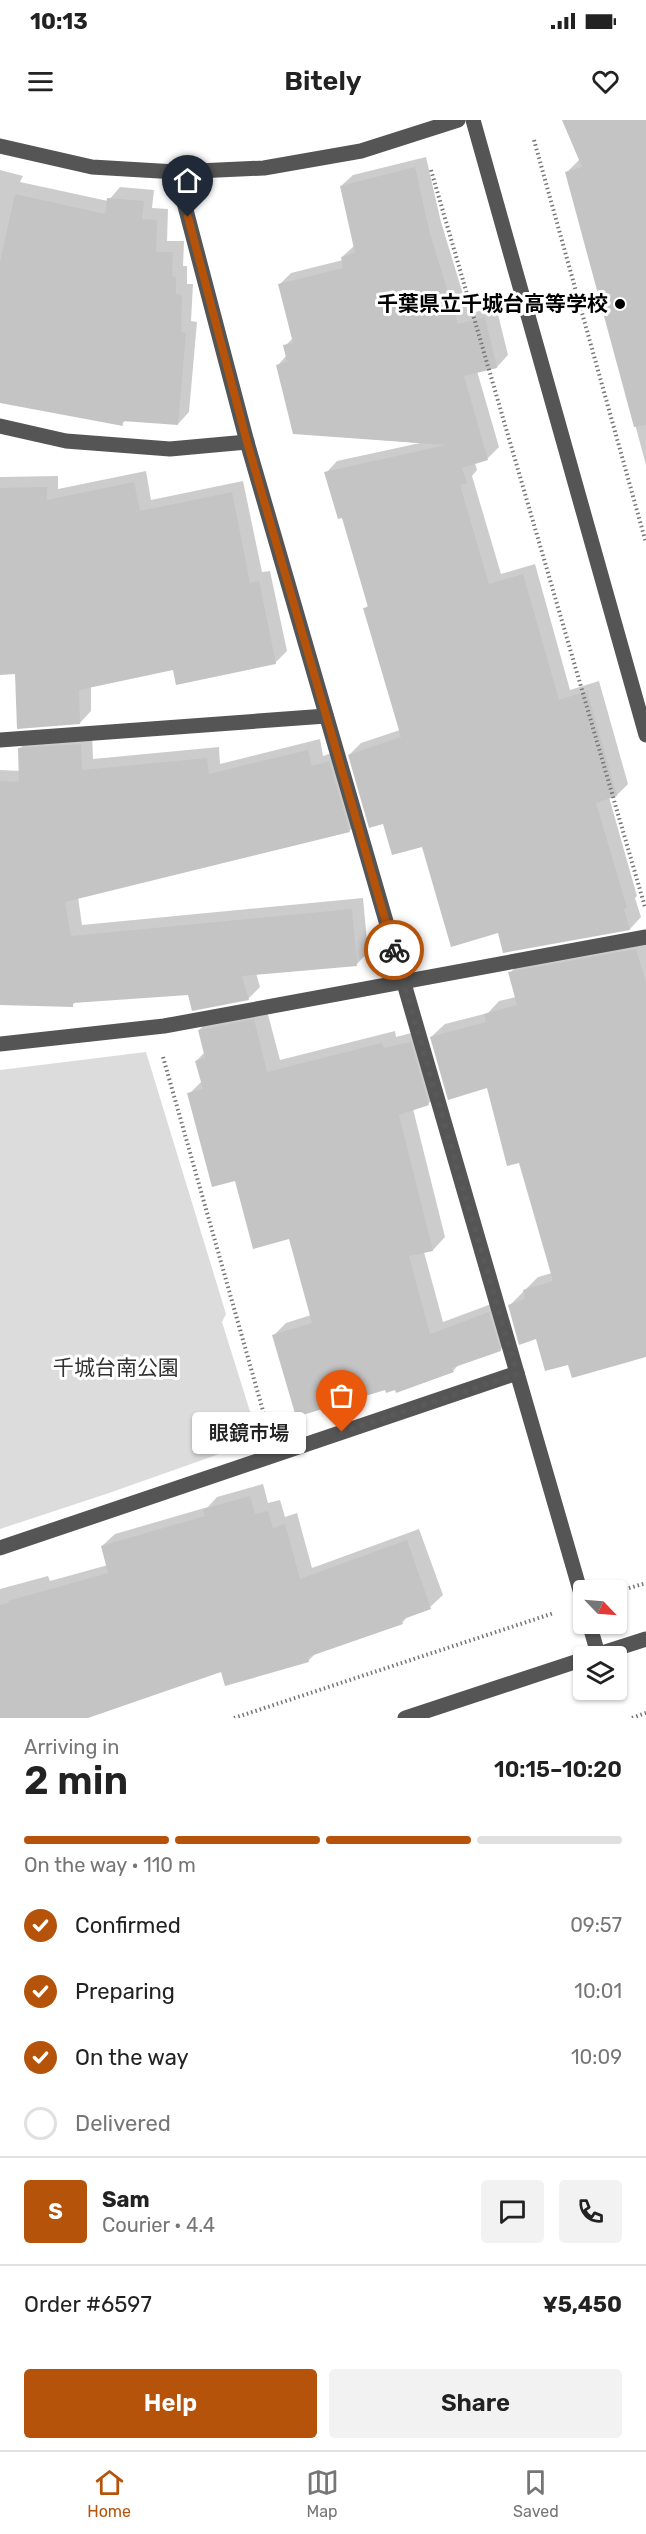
<!DOCTYPE html>
<html lang="en">
<head>
<meta charset="utf-8">
<style>
	:root { --surface:#fff; --page:#f2f2f2; --text:#222; --muted:#767676; --line:#e0e0e0; --accent:#b45309 }
	body { margin:0; font-family:Rubik,"Noto Sans JP",sans-serif; background:var(--page); color:var(--text); height:100vh; display:flex; flex-direction:column; font-size:22px; white-space:nowrap }
	* { box-sizing:border-box; margin:0 }
	p { font-size:20px; color:var(--muted) }
	.icon { flex:none; width:33px; height:33px; fill:none; stroke:currentColor; stroke-width:2; stroke-linecap:round; stroke-linejoin:round }
	.map { position:relative; height:1598px; overflow:hidden }
	.drawer { display:flex; flex-direction:column; background:var(--surface); flex:1 }
	.drawer>* { flex:none }
	.needle { width:39px; rotate:115deg }
	.fabs { position:absolute; left:573px; top:1460px; display:grid; gap:12px }
	.fabs a { display:grid; place-items:center; width:54px; height:54px; border-radius:6px; background:var(--surface); box-shadow:0 2px 4px #0004; font-size:30px }
	.pin { position:absolute; display:grid; place-items:center; width:51px; height:51px; color:#fff; margin:-62px -26px; border-radius:50% 50% 50% 0; rotate:-45deg; box-shadow:0 0 6px #0007 }
	.pin .icon { rotate:45deg }
	.courier { position:absolute; display:grid; place-items:center; width:60px; height:60px; margin:-30px; border:4px solid #b45309; border-radius:50%; background:#fff; color:#222; box-shadow:0 2px 8px #0007 }
	.bubble { position:absolute; height:42px; border-radius:6px; background:var(--surface); box-shadow:0 2px 4px #0004; font-size:20px; font-weight:600; line-height:42px; text-align:center }
	.head em { font-style:normal; font-weight:600 }
	.head div { display:flex; flex-direction:column-reverse }
	.head { display:flex; align-items:center; justify-content:space-between; height:102px; padding:0 24px }
	h1 { font-size:39px; font-weight:600; line-height:45px }
	.bar { display:grid; grid-template-columns:repeat(4,1fr); gap:9px 6px; align-content:center; height:72px; padding:0 24px }
	.bar i { height:8px; border-radius:4px; background:var(--line) }
	.bar .selected { background:var(--accent) }
	.bar p { grid-column:span 4 }
	.line { display:flex; align-items:center; gap:15px; padding:0 24px; border-top:2px solid var(--line) }
	.line div { flex:1 }
	.round { display:grid; place-items:center; flex:none; width:63px; height:63px; border-radius:6px; background:var(--page) }
	ol { padding:0 24px; list-style:none }
	li { display:flex; align-items:center; gap:18px; height:66px }
	li p { margin-inline-start:auto }
	li .icon { padding:6px; border-radius:50%; background:var(--accent); color:#fff; stroke-width:4 }
	li:last-child { color:var(--muted) }
	li i { width:33px; height:33px; border:3px solid var(--line); border-radius:50% }
	.cta { display:flex; gap:12px; margin-top:auto; padding:12px 24px }
	.cta a { flex:1; height:69px; border-radius:6px; background:var(--accent); color:#fff; font-size:24px; font-weight:600; line-height:69px; text-align:center }
	.cta a+a { background:var(--page); color:var(--text) }
	.status { display:flex; justify-content:space-between; align-items:center; height:42px; padding:0 30px; background:var(--surface); direction:ltr }
	.status svg { height:16px; fill:currentColor }
	header { display:flex; justify-content:space-between; align-items:center; height:78px; padding:0 24px; background:var(--surface); font-size:27px; font-weight:600 }
	.tab-bar { display:flex; justify-content:space-around; align-items:center; height:84px; border-top:2px solid var(--line); background:var(--surface); font-size:16px; color:var(--muted) }
	.tab-bar a { display:grid; justify-items:center; gap:3px }
	.tab-bar .selected { color:var(--accent) }
	.map>svg:first-child { display:block }
</style>
</head>
<body>
<div class="status"><b>10:13</b><svg viewBox="0 0 49 12"><path d="M0 12V9h3v3zM5 12V6h3v6zM10 12V3h3v9zM15 12V0h3v12zM26 1h20v11H26zM47 4h2v5h-2z"/></svg></div>
<header><svg class="icon" aria-label="menu" viewBox="0 0 24 24"><path d="M4 6h16M4 12h16M4 18h16"/></svg>Bitely<svg class="icon" aria-label="heart" viewBox="0 0 24 24"><path d="M12 20l-8-8c-3-5 5-10 8-4 3-6 11-1 8 4z"/></svg></header>
<div class="map">
<svg width="646" height="1598" viewBox="0 0 646 1598">
	<rect width="100%" height="100%" fill="#fff"/>
	<polygon fill="#dcdcdc" points="146,932 226,1194 222,1202 259,1320 109,1373 0,1409 0,950"/>
	<g fill="#0003">
		<polygon points="564,0 646,0 646,345 567,52 580,39"/>
		<polygon points="426,37 441,102 469,194 496,186 508,235 497,247 477,251 499,327 487,339 475,343 477,350 472,356 501,454 535,444 570,570 599,561 628,664 617,675 609,677 637,776 635,778 641,797 630,809 504,832 499,811 423,725 384,702 349,635 361,623 400,610 365,489 369,484 343,396 326,353 337,341 420,323 294,313 278,245 287,235 285,226 293,218 280,164 291,153 343,140 342,137 354,126 341,66 353,55"/>
		<polygon points="0,50 23,56 20,62 108,81 120,67 154,70 152,88 168,89 167,121 184,121 183,146 187,146 187,164 193,164 191,201 197,202 189,292 178,304 126,300 122,304 0,281"/>
		<polygon points="146,351 151,380 243,361 262,452 270,451 287,531 275,543 174,549 91,566 91,591 80,603 16,553 0,553 0,357 58,356 58,369"/>
		<polygon points="92,613 93,639 219,627 220,644 320,619 323,636 341,630 361,699 349,711 78,777 82,805 363,778 368,832 357,844 256,853 260,867 248,879 189,874 76,882 72,885 0,883 0,650 20,651 19,629 31,617"/>
		<polygon points="646,817 646,1236 569,1243 537,1217 509,1186 538,1157 552,1153 521,1041 488,966 431,917 445,904 488,893 499,881 516,877 510,853 523,839"/>
		<polygon points="266,887 280,940 395,911 396,917 423,910 441,971 428,984 413,989 445,1117 433,1130 424,1132 443,1202 502,1180 513,1217 500,1230 459,1244 453,1251 396,1268 274,1215 286,1203 311,1195 290,1117 236,1059 189,974 202,961 196,941 205,932 199,910 212,897"/>
		<polygon points="263,1364 268,1383 280,1380 285,1397 297,1393 312,1448 419,1409 443,1475 430,1487 409,1495 402,1503 317,1532 308,1541 222,1550 84,1598 0,1598 0,1469 48,1456 50,1461 108,1445 102,1426 115,1414 208,1387 217,1377"/>
	</g>
	<g fill="#c4c4c4">
		<polygon points="562,0 646,0 646,305 634,307 565,52 582,47"/>
		<polygon points="415,47 430,114 458,204 485,197 497,248 464,256 488,340 462,348 467,363 460,365 489,464 523,454 559,580 587,571 617,676 596,683 627,788 624,789 630,810 503,833 498,813 451,827 422,727 392,735 383,704 369,708 348,635 401,617 363,488 368,487 342,398 338,399 324,352 446,325 293,314 276,245 287,242 283,225 293,223 278,164 343,148 341,137 355,133 340,66"/>
		<polygon points="15,74 105,94 107,78 144,81 142,99 157,100 156,132 173,132 172,156 176,157 176,174 182,175 181,212 186,213 178,305 122,301 123,306 0,283 0,142"/>
		<polygon points="134,362 140,391 232,372 250,463 259,461 276,544 176,565 173,550 79,570 80,604 17,609 15,554 0,555 0,368 47,367 47,380"/>
		<polygon points="81,624 82,650 207,638 209,654 308,630 312,646 329,641 350,712 65,782 71,816 352,789 357,846 242,856 249,880 192,891 188,875 73,883 73,887 0,885 0,661 19,662 18,628"/>
		<polygon points="636,829 646,862 646,1237 572,1258 568,1245 545,1251 536,1219 519,1225 508,1185 525,1179 523,1170 553,1161 519,1043 507,1046 487,968 448,980 430,917 486,902 484,894 517,885 508,852"/>
		<polygon points="254,899 267,952 382,923 384,928 411,922 429,985 399,995 433,1131 409,1136 430,1214 489,1192 501,1231 452,1248 454,1252 396,1273 395,1270 386,1273 385,1270 296,1297 272,1215 312,1203 289,1119 253,1129 235,1061 212,1067 187,973 203,969 195,941 205,938 198,910"/>
		<polygon points="250,1376 255,1394 268,1391 273,1408 285,1404 300,1459 407,1420 431,1489 401,1500 403,1504 308,1537 309,1542 225,1566 221,1552 88,1598 0,1598 0,1485 9,1483 8,1481 108,1453 101,1426 205,1396 203,1389"/>
	</g>
	<g fill="none" stroke-linecap="round" stroke-linejoin="round">
		<g stroke="#777" stroke-width="4" stroke-dasharray="1.5 3" stroke-linecap="butt">
			<polyline points="534,20 646,423"/>
			<polyline points="431,50 645,787"/>
			<polyline points="163,937 267,1305"/>
			<polyline points="616,1472 646,1463"/>
			<polyline points="234,1598 554,1493"/>
			<polyline points="632,1598 646,1593"/>
		</g>
		<g stroke="#555" stroke-width="15">
			<polyline points="473,0 646,615"/>
			<polyline points="0,26 92,47 176,52 264,48 361,31 458,0"/>
			<polyline points="176,52 247,322 584,1484"/>
			<polyline points="0,306 66,321 170,329 247,322"/>
			<polyline points="0,620 326,596"/>
			<polyline points="0,924 164,906 646,817"/>
			<polyline points="0,1428 517,1253"/>
			<polyline points="589,1503 598,1534"/>
			<polyline points="593,1536 646,1519"/>
			<polyline points="405,1598 584,1539"/>
		</g>
	</g>
	<g fill="none" stroke-linecap="round" stroke-linejoin="round">
		<polyline stroke="#595959" stroke-width="6" stroke-dasharray="0 10.8" points="342,1312 517,1254 394,830"/>
		<polyline stroke="#b45309" stroke-width="8" points="188,97 247,322 394,830"/>
	</g>
	<circle fill="#000" stroke="#fff" stroke-width="2" cx="620" cy="184" r="6"/>
	<g text-anchor="middle" stroke-width="6" stroke-linejoin="round" paint-order="stroke">
		<g font-size="21" font-weight="bold" fill="#000" stroke="#fff" text-anchor="end">
			<text x="608" y="191">千葉県立千城台高等学校</text>
		</g>
		<g font-size="21" fill="#333" stroke="#fff">
			<text x="116" y="1255">千城台南公園</text>
		</g>
	</g>
</svg>
<div class="fabs">
<a><svg class="needle" viewBox="-14 -14 28 28"><path d="M0-13l5 13h-10z" fill="#e53935"/><path d="M0 13l5-13h-10z" fill="#767676"/></svg></a>
<a><svg class="icon" aria-label="layers" viewBox="0 0 24 24"><path d="M12 4l9 5-9 5-9-5zM3 14l9 5 9-5"/></svg></a>
</div>
<div class="pin" style="left:342px;top:1312px;background:#ea580c"><svg class="icon" aria-label="bag" viewBox="0 0 24 24"><path d="M5 8h14l-1 12H6zM9 8a3 3 0 0 1 6 0"/></svg></div>
<div class="pin" style="left:188px;top:97px;background:#1f2937"><svg class="icon" aria-label="home" viewBox="0 0 24 24"><path d="M3 11l9-7 9 7M6 9v11h12V9"/></svg></div>
<div class="courier" style="left:394px;top:830px"><svg class="icon" aria-label="bike" viewBox="0 0 24 24"><circle cx="6" cy="16" r="4"/><circle cx="18" cy="16" r="4"/><path d="M6 16l4-8h5l3 8M10 8l3 8H6M13 5h3"/></svg></div>
<div class="bubble" style="left:192px;top:1292px;width:114px">眼鏡市場</div>
</div>
<section class="drawer">
<div class="head"><div><h1>2 min</h1><p>Arriving in</p></div><em>10:15–10:20</em></div>
<div class="bar"><i class="selected"></i><i class="selected"></i><i class="selected"></i><i></i><p>On the way · 110 m</p></div>
<ol>
<li><svg class="icon" aria-label="check" viewBox="0 0 24 24"><path d="M5 12l5 5 9-10"/></svg>Confirmed<p>09:57</p></li>
<li><svg class="icon" aria-label="check" viewBox="0 0 24 24"><path d="M5 12l5 5 9-10"/></svg>Preparing<p>10:01</p></li>
<li><svg class="icon" aria-label="check" viewBox="0 0 24 24"><path d="M5 12l5 5 9-10"/></svg>On the way<p>10:09</p></li>
<li><i></i>Delivered</li>
</ol>
<div class="line" style="height:108px"><b class="round" style="background:var(--accent);color:#fff">S</b><div><b>Sam</b><p>Courier · 4.4</p></div><a class="round"><svg class="icon" aria-label="chat" viewBox="0 0 24 24"><path d="M4 5h16v11H9l-5 4z"/></svg></a><a class="round"><svg class="icon" aria-label="phone" viewBox="0 0 24 24"><path d="M5 4h4l2 5-3 2q2 4 5 5l2-3 5 2v4C11 20 4 13 5 4z"/></svg></a></div>
<div class="line" style="height:78px"><div>Order #6597</div><b>¥5,450</b></div>
<div class="cta"><a>Help</a><a>Share</a></div>
</section>
<nav class="tab-bar">
<a class="selected"><svg class="icon" aria-label="home" viewBox="0 0 24 24"><path d="M3 11l9-7 9 7M6 9v11h12V9"/></svg>Home</a>
<a><svg class="icon" aria-label="map" viewBox="0 0 24 24"><path d="M3 6l6-2 6 2 6-2v14l-6 2-6-2-6 2zM9 4v14M15 6v14"/></svg>Map</a>
<a><svg class="icon" aria-label="saved" viewBox="0 0 24 24"><path d="M7 4h10v16l-5-4-5 4z"/></svg>Saved</a>
</nav>
</body>
</html>
